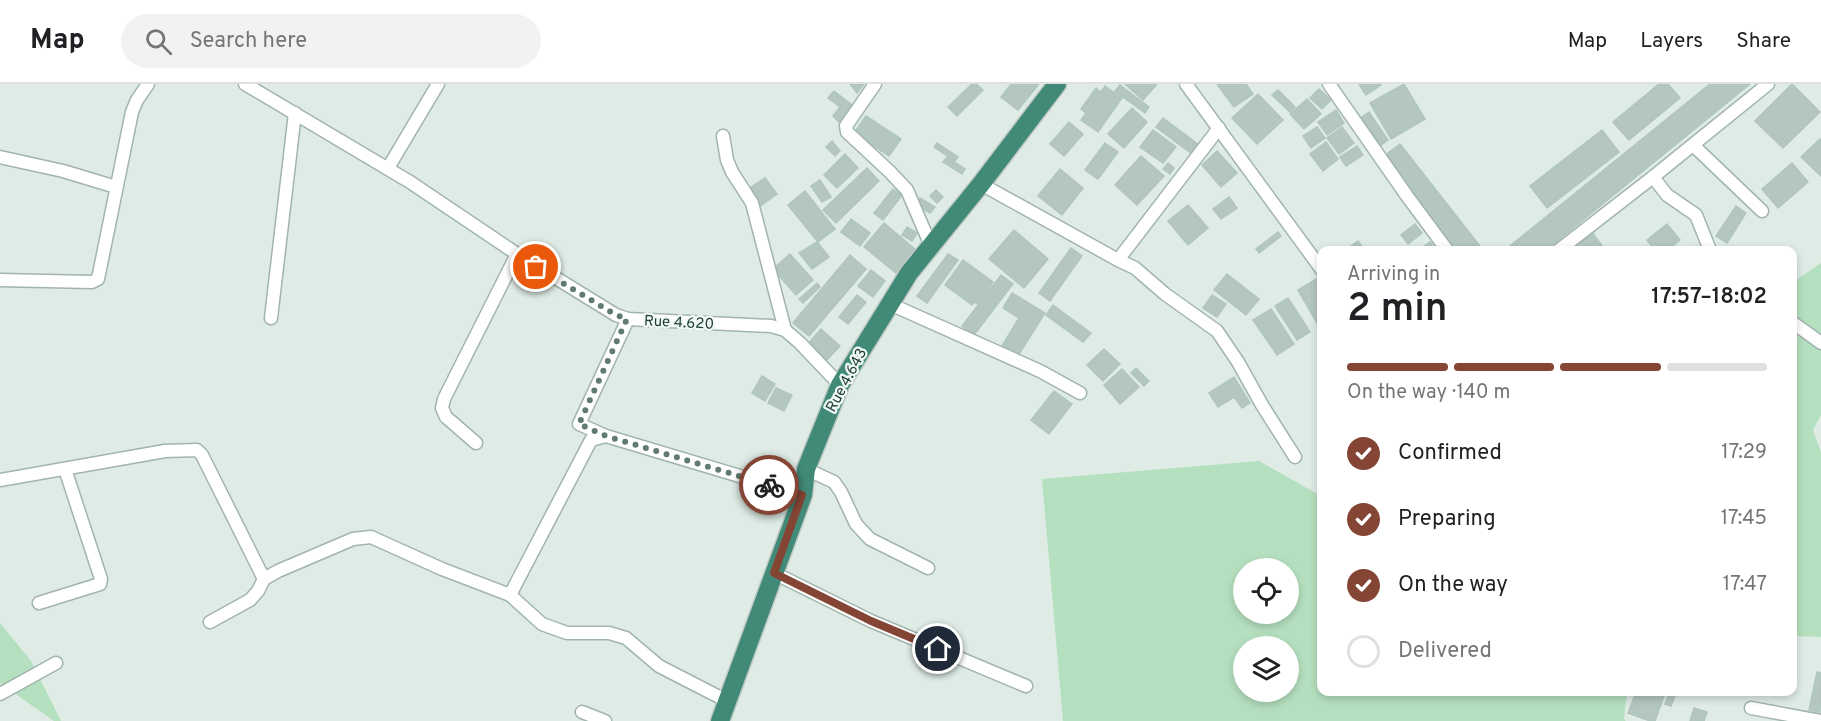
<!DOCTYPE html>
<html lang="en">
<head>
<meta charset="utf-8">
<style>
	:root { --surface:#fff; --page:#f2f2f2; --text:#202124; --muted:#757577; --line:#e0e0e0; --accent:#844535 }
	body { margin:0; font-family:Overpass,sans-serif; background:var(--page); color:var(--text); height:100vh; display:flex; flex-direction:column; font-size:22px; white-space:nowrap }
	* { box-sizing:border-box; margin:0 }
	p { font-size:20px; color:var(--muted) }
	.icon { flex:none; width:33px; height:33px; fill:none; stroke:currentColor; stroke-width:2; stroke-linecap:round; stroke-linejoin:round }
	.map { position:relative; flex:1; overflow:hidden }
	.sheet { position:absolute; left:1317px; top:162px; width:480px; height:450px; display:flex; flex-direction:column; background:var(--surface); border-radius:12px; box-shadow:0 3px 9px #0003 }
	.sheet>* { flex:none }
	.tools { position:absolute; left:1233px; top:474px; display:grid; gap:12px }
	.tools a { display:grid; place-items:center; width:66px; height:66px; border-radius:50%; background:var(--surface); box-shadow:0 3px 9px #0003; font-size:30px }
	.pin { position:absolute; display:grid; place-items:center; width:51px; height:51px; color:#fff; margin:-26px; border:3px solid #fff; border-radius:50%; box-shadow:0 2px 6px #0007 }
	.courier { position:absolute; display:grid; place-items:center; width:60px; height:60px; margin:-30px; border:4px solid #844535; border-radius:50%; background:#fff; color:#222; box-shadow:0 2px 8px #0007 }
	.head em { font-style:normal; font-weight:600 }
	.head div { display:flex; flex-direction:column-reverse }
	.head { display:flex; align-items:center; justify-content:space-between; height:102px; padding:0 30px }
	h1 { font-size:39px; font-weight:600; line-height:45px }
	.bar { display:grid; grid-template-columns:repeat(4,1fr); gap:9px 6px; align-content:center; height:72px; padding:0 30px }
	.bar i { height:8px; border-radius:4px; background:var(--line) }
	.bar .selected { background:var(--accent) }
	.bar p { grid-column:span 4 }
	ol { padding:0 30px; list-style:none }
	li { display:flex; align-items:center; gap:18px; height:66px }
	li p { margin-inline-start:auto }
	li .icon { padding:6px; border-radius:50%; background:var(--accent); color:#fff; stroke-width:4 }
	li:last-child { color:var(--muted) }
	li i { width:33px; height:33px; border:3px solid var(--line); border-radius:50% }
	header { display:flex; align-items:center; gap:36px; box-sizing:border-box; height:84px; padding:0 30px; background:var(--surface); border-bottom:2px solid var(--line) }
	header strong { font-size:28px }
	nav { display:flex; gap:33px; margin-inline-start:auto; font-size:21px }
	.search { width:420px; height:54px; background:var(--page); display:flex; align-items:center; gap:15px; box-sizing:border-box; padding:0 21px; border-radius:33px; color:var(--muted); font-size:22px }
	.map>svg:first-child { display:block }
</style>
</head>
<body>
<header>
<strong>Map</strong>
<div class="search"><svg class="icon" aria-label="search" viewBox="0 0 24 24"><circle cx="10" cy="10" r="6"/><path d="M15 15l6 6"/></svg>Search here</div>
<nav><a>Map</a><a>Layers</a><a>Share</a></nav>
</header>
<div class="map">
<svg width="1821" height="637" viewBox="0 0 1821 637">
	<rect width="100%" height="100%" fill="#dfece6"/>
	<g fill="#b5e0bf" fill-rule="evenodd">
		<polygon points="1821,179 1821,331 1813,346 1821,368 1821,553 1793,552 1792,199"/>
		<path d="M1259,377L1321,412L1322,608H1627L1624,635L1626,637H1063L1042,395ZM1288,484V530H1244V484ZM1288,562V608H1244V562Z"/>
		<polygon points="0,539 31,577 61,637 54,637 0,599"/>
	</g>
	<g fill="#b4c7bf" stroke="#b0c6bd" stroke-width="1.5">
		<polygon points="850,0 864,0 857,9"/>
		<polygon points="972,0 976,0 983,6 957,32 948,23"/>
		<polygon points="1011,0 1039,0 1018,26 1001,13"/>
		<polygon points="1125,0 1157,0 1143,16"/>
		<polygon points="1217,0 1246,0 1253,10 1234,23"/>
		<polygon points="1359,0 1380,0 1381,1 1366,11"/>
		<polygon points="1404,0 1425,35 1391,55 1370,19"/>
		<polygon points="1659,0 1668,0 1680,14 1629,56 1613,38"/>
		<polygon points="1710,0 1750,0 1546,166 1505,166"/>
		<polygon points="1792,0 1820,28 1783,64 1755,37"/>
		<polygon points="1120,1 1149,23 1145,29 1115,7"/>
		<polygon points="1105,2 1122,14 1098,48 1081,36 1086,29 1081,25 1096,4 1101,8"/>
		<polygon points="1319,5 1331,16 1322,25 1310,14"/>
		<polygon points="1278,6 1295,23 1290,28 1272,11"/>
		<polygon points="834,7 852,21 839,38 833,32 840,23 828,14"/>
		<polygon points="1258,10 1283,36 1257,60 1232,34"/>
		<polygon points="1307,15 1321,30 1304,45 1290,30"/>
		<polygon points="1132,24 1147,38 1124,64 1108,50"/>
		<polygon points="1336,26 1344,39 1327,51 1318,38"/>
		<polygon points="1369,28 1388,56 1377,64 1358,36"/>
		<polygon points="866,32 901,55 889,72 854,49"/>
		<polygon points="1163,34 1199,61 1192,70 1156,43"/>
		<polygon points="1069,38 1083,50 1064,72 1050,60"/>
		<polygon points="1317,43 1325,54 1311,64 1303,52"/>
		<polygon points="1342,43 1354,59 1339,70 1327,54"/>
		<polygon points="1153,46 1176,63 1163,79 1140,63"/>
		<polygon points="1602,46 1619,68 1547,124 1530,102"/>
		<polygon points="1820,55 1821,56 1821,92 1801,73"/>
		<polygon points="832,57 840,67 835,72 826,63"/>
		<polygon points="1326,58 1338,75 1323,87 1310,70"/>
		<polygon points="937,59 958,73 955,77 934,63"/>
		<polygon points="1105,59 1118,68 1098,95 1085,86"/>
		<polygon points="1400,60 1483,166 1456,166 1383,73"/>
		<polygon points="1357,62 1363,71 1346,82 1340,73"/>
		<polygon points="1217,67 1237,89 1221,103 1202,81"/>
		<polygon points="845,70 858,84 837,104 824,91"/>
		<polygon points="1141,72 1164,92 1137,121 1115,101"/>
		<polygon points="947,73 965,85 962,90 943,78"/>
		<polygon points="1168,79 1174,84 1170,90 1163,85"/>
		<polygon points="1792,79 1808,98 1778,124 1762,105"/>
		<polygon points="867,84 879,97 836,139 823,126"/>
		<polygon points="1060,85 1083,104 1062,131 1038,112"/>
		<polygon points="765,94 777,110 759,123 747,106"/>
		<polygon points="820,96 831,113 822,118 811,102"/>
		<polygon points="893,105 902,111 883,136 874,129"/>
		<polygon points="936,106 943,113 937,119 930,112"/>
		<polygon points="805,107 835,145 818,158 788,121"/>
		<polygon points="1229,113 1237,124 1221,135 1213,125"/>
		<polygon points="920,114 935,123 930,129 916,121"/>
		<polygon points="1188,121 1208,144 1188,161 1168,137"/>
		<polygon points="1736,122 1746,129 1727,159 1716,152"/>
		<polygon points="851,135 870,149 860,162 841,148"/>
		<polygon points="884,139 915,165 896,189 864,163"/>
		<polygon points="1415,140 1422,149 1408,160 1401,151"/>
		<polygon points="1667,140 1680,156 1668,166 1655,166 1647,156"/>
		<polygon points="907,143 917,149 912,157 902,151"/>
		<polygon points="1014,146 1048,175 1024,204 989,175"/>
		<polygon points="1591,147 1603,163 1599,166 1576,166 1572,162"/>
		<polygon points="1278,148 1281,152 1259,169 1256,165"/>
		<polygon points="1358,157 1365,166 1345,166"/>
		<polygon points="817,158 829,173 812,185 799,169"/>
		<polygon points="1430,158 1436,166 1419,166"/>
		<polygon points="1071,164 1082,172 1050,217 1039,209"/>
		<polygon points="790,170 813,196 796,211 773,185"/>
		<polygon points="948,170 958,176 927,219 917,212"/>
		<polygon points="850,171 866,185 809,252 793,239"/>
		<polygon points="963,176 993,198 978,220 974,218 972,221 945,201"/>
		<polygon points="871,186 885,197 873,213 858,202"/>
		<polygon points="1227,190 1259,215 1246,231 1214,206"/>
		<polygon points="1001,191 1013,200 974,251 962,242"/>
		<polygon points="1320,193 1322,196 1322,236 1317,239 1298,206"/>
		<polygon points="817,199 820,203 803,219 799,215"/>
		<polygon points="1012,209 1045,229 1016,275 1000,265 1019,234 1003,224"/>
		<polygon points="857,211 866,218 848,240 839,233"/>
		<polygon points="1212,211 1226,220 1217,233 1203,224"/>
		<polygon points="1288,214 1310,248 1297,256 1275,222"/>
		<polygon points="1053,221 1091,249 1083,258 1046,231"/>
		<polygon points="1271,225 1294,260 1277,271 1253,236"/>
		<polygon points="821,245 840,262 824,279 805,263"/>
		<polygon points="1104,265 1120,280 1103,297 1087,281"/>
		<polygon points="1136,284 1149,297 1144,302 1131,289"/>
		<polygon points="1122,285 1139,303 1120,320 1104,301"/>
		<polygon points="762,292 775,300 765,317 752,309"/>
		<polygon points="1234,293 1250,319 1242,324 1234,313 1218,323 1209,309"/>
		<polygon points="776,304 792,311 784,327 768,319"/>
		<polygon points="1054,307 1072,320 1049,350 1031,336"/>
		<polygon points="1817,588 1821,589 1820,628 1809,626"/>
		<polygon points="1636,608 1660,608 1665,609 1655,637 1650,637 1628,629"/>
		<polygon points="1669,610 1675,612 1671,622 1665,620"/>
		<polygon points="1694,624 1707,628 1704,637 1690,637"/>
	</g>
	<g fill="none" stroke-linecap="round" stroke-linejoin="round">
		<defs>
			<g id="minor">
				<polyline points="245,0 410,98 517,170"/>
				<polyline points="875,0 846,42 847,48 889,87 907,106 931,162"/>
				<polyline points="1186,0 1322,186"/>
				<polyline points="1329,0 1407,112 1447,166"/>
				<polyline points="723,52 727,76 732,88 752,119 785,246"/>
				<polyline points="1693,61 1762,127"/>
				<polyline points="0,73 63,87 116,103"/>
				<polyline points="388,84 438,0"/>
				<polyline points="1653,93 1667,111 1696,131 1710,166"/>
				<polyline points="981,100 1118,176 1219,44"/>
				<polyline points="1559,166 1653,93 1768,0"/>
				<polyline points="1118,176 1135,184 1165,210 1217,247 1238,278 1262,321 1295,373"/>
				<polyline points="0,196 92,198 98,195 132,28 137,16 148,0"/>
				<polyline points="890,220 1040,287 1080,309"/>
				<polyline points="271,234 295,29"/>
				<polyline points="628,235 579,340 606,352 803,411"/>
				<polyline points="1792,238 1821,259"/>
				<polyline points="476,359 446,333 442,324 444,315 517,170 616,231 628,235 771,242 785,246 800,259 840,301"/>
				<polyline points="806,385 834,398 841,408 856,440 870,455 928,484"/>
				<polyline points="0,396 165,367 197,366 202,371 264,495"/>
				<polyline points="774,489 871,537 1026,602"/>
				<polyline points="510,511 591,356 606,352"/>
				<polyline points="39,519 100,500 101,495 65,385"/>
				<polyline points="210,538 250,516 258,507 264,495 278,487 353,455 371,453 442,485 510,511 542,540 567,549 609,549 626,554 659,582 727,617"/>
				<polyline points="0,610 56,579"/>
				<polyline points="1751,624 1821,637"/>
				<polyline points="582,628 605,637"/>
			</g>
			<polyline id="trunk" points="720,637 803,411 806,385 840,301 890,220 909,189 981,100 1057,0"/>
		</defs>
		<use href="#minor" stroke="#a1b4ad" stroke-width="15"/>
		<use href="#trunk" stroke="#c0c9c6" stroke-width="21"/>
		<use href="#minor" stroke="#fff" stroke-width="12"/>
		<use href="#trunk" stroke="#428a78" stroke-width="18"/>
	</g>
	<g fill="none" stroke-linecap="round" stroke-linejoin="round">
		<polyline stroke="#627b72" stroke-width="6" stroke-dasharray="0 10.8" points="536,183 616,231 627,235 579,340 606,352 769,401"/>
		<polyline stroke="#844535" stroke-width="8" points="769,401 802,411 774,489 871,537 938,565"/>
	</g>
	<g text-anchor="middle" stroke-width="4.5" stroke-linejoin="round" paint-order="stroke">
		<g font-size="15" fill="#1e3e34" stroke="#eff8f4">
			<text transform="translate(679 238) rotate(3)" y="5">Rue 4.620</text>
			<text transform="translate(846 296) rotate(-62)" y="5">Rue 4.643</text>
		</g>
	</g>
</svg>
<div class="tools">
<a><svg class="icon" aria-label="locate" viewBox="0 0 24 24"><circle cx="12" cy="12" r="6"/><path d="M12 2v4M12 18v4M2 12h4M18 12h4"/></svg></a>
<a><svg class="icon" aria-label="layers" viewBox="0 0 24 24"><path d="M12 4l9 5-9 5-9-5zM3 14l9 5 9-5"/></svg></a>
</div>
<div class="pin" style="left:536px;top:183px;background:#ea580c"><svg class="icon" aria-label="bag" viewBox="0 0 24 24"><path d="M5 8h14l-1 12H6zM9 8a3 3 0 0 1 6 0"/></svg></div>
<div class="pin" style="left:938px;top:565px;background:#1f2937"><svg class="icon" aria-label="home" viewBox="0 0 24 24"><path d="M3 11l9-7 9 7M6 9v11h12V9"/></svg></div>
<div class="courier" style="left:769px;top:401px"><svg class="icon" aria-label="bike" viewBox="0 0 24 24"><circle cx="6" cy="16" r="4"/><circle cx="18" cy="16" r="4"/><path d="M6 16l4-8h5l3 8M10 8l3 8H6M13 5h3"/></svg></div>
<section class="sheet">
<div class="head"><div><h1>2 min</h1><p>Arriving in</p></div><em>17:57–18:02</em></div>
<div class="bar"><i class="selected"></i><i class="selected"></i><i class="selected"></i><i></i><p>On the way · 140 m</p></div>
<ol>
<li><svg class="icon" aria-label="check" viewBox="0 0 24 24"><path d="M5 12l5 5 9-10"/></svg>Confirmed<p>17:29</p></li>
<li><svg class="icon" aria-label="check" viewBox="0 0 24 24"><path d="M5 12l5 5 9-10"/></svg>Preparing<p>17:45</p></li>
<li><svg class="icon" aria-label="check" viewBox="0 0 24 24"><path d="M5 12l5 5 9-10"/></svg>On the way<p>17:47</p></li>
<li><i></i>Delivered</li>
</ol>
</section>
</div>
</body>
</html>
